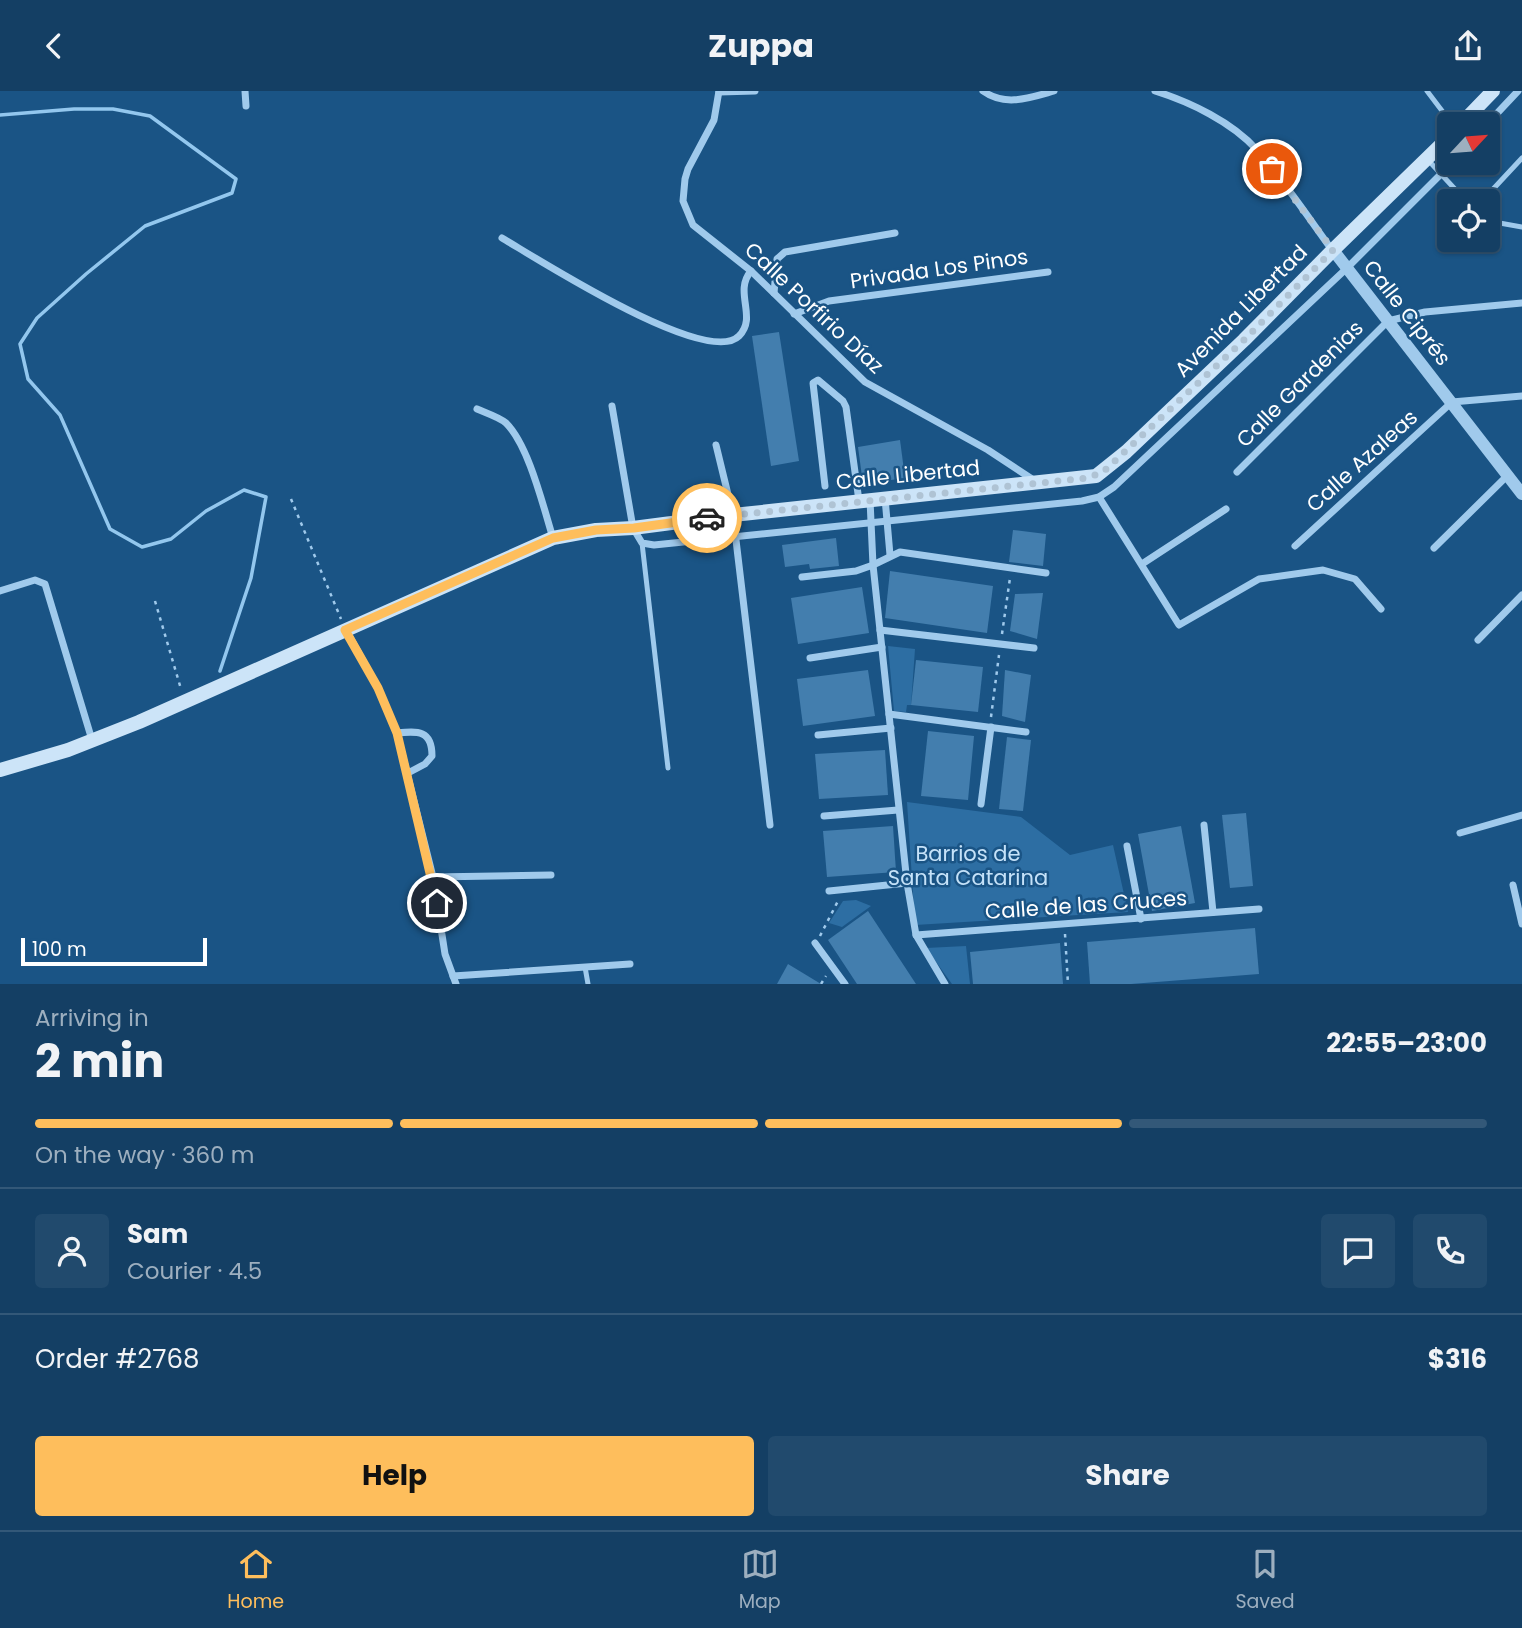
<!DOCTYPE html>
<html lang="en">
<head>
<meta charset="utf-8">
<style>
	:root { --surface:#143f64; --page:#214a6d; --text:#f1f3f6; --muted:#9dafbf; --line:#335878; --accent:#febe5c }
	body { margin:0; font-family:Poppins,sans-serif; background:var(--page); color:var(--text); height:100vh; display:flex; flex-direction:column; font-size:26px; white-space:nowrap }
	* { box-sizing:border-box; margin:0 }
	p { font-size:23px; color:var(--muted) }
	.icon { flex:none; width:38px; height:38px; fill:none; stroke:currentColor; stroke-width:2; stroke-linecap:round; stroke-linejoin:round }
	.map { position:relative; height:893px; overflow:hidden }
	.sheet { display:flex; flex-direction:column; background:var(--surface); flex:1 }
	.sheet>* { flex:none }
	.needle { width:46px; rotate:64deg }
	.buttons { position:absolute; left:1437px; top:21px; display:grid; gap:14px }
	.buttons a { display:grid; place-items:center; width:63px; height:63px; border-radius:7px; background:var(--surface); box-shadow:0 2px 5px #0004,0 0 0 2px var(--line); font-size:35px }
	.scale { position:absolute; left:21px; bottom:18px; width:186px; box-sizing:border-box; padding-left:7px; border:4px solid #fff; border-top:0; font-size:19px; line-height:24px; white-space:nowrap; color:#fff; -webkit-text-stroke:5px #1a5485; paint-order:stroke }
	.pin { position:absolute; display:grid; place-items:center; width:60px; height:60px; color:#fff; margin:-30px; border:4px solid #fff; border-radius:50%; box-shadow:0 2px 7px #0007 }
	.courier { position:absolute; display:grid; place-items:center; width:70px; height:70px; margin:-35px; border:5px solid #febe5c; border-radius:50%; background:#fff; color:#222; box-shadow:0 2px 9px #0007 }
	.summary em { font-style:normal; font-weight:700 }
	.summary div { display:flex; flex-direction:column-reverse }
	.summary { display:flex; align-items:center; justify-content:space-between; height:119px; padding:0 35px }
	h1 { font-size:46px; font-weight:700; line-height:52px }
	.bar { display:grid; grid-template-columns:repeat(4,1fr); gap:10px 7px; align-content:center; height:84px; padding:0 35px }
	.bar i { height:9px; border-radius:5px; background:var(--line) }
	.bar .on { background:var(--accent) }
	.bar p { grid-column:span 4 }
	.line { display:flex; align-items:center; gap:18px; padding:0 35px; border-top:2px solid var(--line) }
	.line div { flex:1 }
	.round { display:grid; place-items:center; flex:none; width:74px; height:74px; border-radius:7px; background:var(--page) }
	.primary-button { display:flex; gap:14px; margin-top:auto; padding:14px 35px }
	.primary-button a { flex:1; height:80px; border-radius:7px; background:var(--accent); color:#111; font-size:28px; font-weight:700; line-height:80px; text-align:center }
	.primary-button a+a { background:var(--page); color:var(--text) }
	header { display:flex; justify-content:space-between; align-items:center; height:91px; padding:0 35px; background:var(--surface); font-size:32px; font-weight:700 }
	.menu { display:flex; justify-content:space-around; align-items:center; height:98px; border-top:2px solid var(--line); background:var(--surface); font-size:19px; color:var(--muted) }
	.menu a { display:grid; justify-items:center; gap:4px }
	.menu .on { color:var(--accent) }
	.map>svg:first-child { display:block }
</style>
</head>
<body>
<header><svg class="icon" aria-label="back" viewBox="0 0 24 24"><path d="M15 5l-7 7 7 7"/></svg>Zuppa<svg class="icon" aria-label="share" viewBox="0 0 24 24"><path d="M12 15V3M7 8l5-5 5 5M5 13v7h14v-7"/></svg></header>
<div class="map">
<svg width="1522" height="893" viewBox="0 0 1522 893">
	<rect width="100%" height="100%" fill="#1a5485"/>
	<g fill="#2d6ea3">
		<polygon points="888,555 915,558 911,614 907,614 906,621 894,620"/>
		<polygon points="907,711 1021,726 1070,764 1113,754 1128,821 915,834"/>
		<polygon points="856,809 871,815 842,836 829,832 843,810"/>
		<polygon points="966,855 970,893 952,893 926,857"/>
	</g>
	<g fill="none" stroke-linecap="round" stroke-linejoin="round">
		<polyline stroke="#93c7ee" stroke-width="3.5" points="0,24 74,18 113,18 150,25 236,88 232,102 145,135 86,183 37,227 20,253 28,288 60,324 110,438 142,456 171,448 206,420 244,399 266,406 251,487 220,580"/>
	</g>
	<g fill="#437eae">
		<polygon points="779,241 799,370 771,375 752,245"/>
		<polygon points="900,349 905,387 863,393 858,356"/>
		<polygon points="1013,439 1046,443 1043,475 1009,471"/>
		<polygon points="836,447 839,475 810,478 809,473 785,476 782,454"/>
		<polygon points="890,480 993,495 987,542 885,527"/>
		<polygon points="862,496 869,542 798,553 791,507"/>
		<polygon points="1043,502 1037,548 1010,540 1015,503"/>
		<polygon points="916,569 983,576 978,621 911,614"/>
		<polygon points="868,579 875,625 803,635 797,588"/>
		<polygon points="1005,579 1031,584 1025,631 1002,625"/>
		<polygon points="928,640 974,645 968,709 921,705"/>
		<polygon points="1007,646 1031,649 1023,720 999,718"/>
		<polygon points="885,659 888,704 819,708 815,663"/>
		<polygon points="1246,722 1253,795 1230,797 1222,724"/>
		<polygon points="893,735 896,781 827,786 823,740"/>
		<polygon points="1181,735 1195,812 1152,820 1138,743"/>
		<polygon points="868,820 916,893 857,893 828,849"/>
		<polygon points="1255,837 1259,883 1131,893 1090,893 1087,851"/>
		<polygon points="1060,852 1063,893 973,893 970,861"/>
		<polygon points="788,873 821,893 777,893"/>
	</g>
	<g fill="none" stroke-linecap="round" stroke-linejoin="round">
		<g stroke="#a0caec" stroke-width="2.5" stroke-dasharray="3.5 5" stroke-linecap="butt">
			<polyline points="291,408 341,528"/>
			<polyline points="155,510 181,598"/>
			<polyline points="1002,543 1010,487"/>
			<polyline points="991,626 999,564"/>
			<polyline points="1065,843 1068,893"/>
			<polyline points="820,845 839,808"/>
			<polyline points="821,893 826,885"/>
		</g>
		<g stroke="#a0caec" stroke-width="5">
			<polyline points="1427,0 1452,33"/>
			<polyline points="1428,69 1466,110"/>
			<polyline points="1482,110 1522,67"/>
			<polyline points="1488,127 1494,131 1522,136"/>
			<polyline points="642,452 668,677"/>
			<polyline points="585,876 588,893"/>
		</g>
		<g stroke="#a0caec" stroke-width="7">
			<polyline points="245,0 246,15"/>
			<polyline points="719,0 714,29 688,78 685,88 683,110 693,134 751,180 865,291 988,359 1035,390"/>
			<path d="M983,0C1005,16 1029,7 1054,0"/>
			<path d="M1155,0C1190,11 1232,31 1257,59C1284,90 1308,126 1332,159"/>
			<polyline points="719,1 755,0"/>
			<polyline points="1487,33 1518,0"/>
			<path d="M502,147C538,168 707,277 739,245C758,226 733,201 751,180"/>
			<polyline points="774,202 777,168 785,161 895,142"/>
			<polyline points="794,223 829,210 1048,181"/>
			<polyline points="612,315 633,437 642,452 654,454 1082,410 1099,406 1114,396 1347,177 1452,72"/>
			<path d="M477,318C486,322 499,326 506,332C529,355 543,415 553,447"/>
			<polyline points="716,354 733,424 770,734"/>
			<polyline points="1237,381 1388,230 1425,221 1522,212"/>
			<polyline points="825,395 813,292 818,289 843,310 846,316 859,410"/>
			<polyline points="1099,406 1179,534 1259,488 1323,479 1355,488 1381,518"/>
			<polyline points="885,407 890,464"/>
			<polyline points="870,409 873,474 907,792 916,844 945,893"/>
			<polyline points="1295,455 1452,311 1522,305"/>
			<polyline points="1434,457 1508,384"/>
			<polyline points="1142,473 1226,418"/>
			<polyline points="802,486 856,480 873,474 900,461 1046,482"/>
			<polyline points="0,500 35,489 45,493 92,649"/>
			<polyline points="346,539 378,597 397,642 433,786 445,863 456,893"/>
			<polyline points="880,539 1034,557"/>
			<polyline points="1478,549 1522,504"/>
			<polyline points="810,567 882,556"/>
			<polyline points="889,623 1026,641"/>
			<path d="M397,642C418,640 432,639 432,665L425,673L408,682"/>
			<polyline points="818,644 891,637"/>
			<polyline points="981,713 991,636"/>
			<polyline points="824,725 898,719"/>
			<polyline points="1204,734 1213,821"/>
			<polyline points="1460,742 1522,724"/>
			<polyline points="1127,755 1141,828"/>
			<polyline points="433,786 551,784"/>
			<polyline points="1513,794 1522,833"/>
			<polyline points="829,800 907,792"/>
			<polyline points="916,844 1259,818"/>
			<polyline points="815,852 845,893"/>
			<polyline points="453,885 630,873"/>
		</g>
		<polyline stroke="#a0caec" stroke-width="12" points="1333,159 1522,403"/>
		<g stroke="#cce4f8" stroke-width="14">
			<polyline points="1461,33 1493,0"/>
			<polyline points="0,679 68,659 139,631 553,447 596,439 633,437 733,424 1096,385 1126,361 1244,249 1333,159 1449,46"/>
		</g>
	</g>
	<g fill="none" stroke-linecap="round" stroke-linejoin="round">
		<polyline stroke="#afc3d4" stroke-width="7" stroke-dasharray="0 12.6" points="707,427 1087,387 1103,381 1244,249 1333,159 1272,78"/>
		<polyline stroke="#febe5c" stroke-width="9" points="437,812 397,642 378,597 345,539 553,447 596,439 634,437 707,427"/>
	</g>
	<g text-anchor="middle" stroke-width="5" stroke-linejoin="round" paint-order="stroke">
		<g font-size="21" fill="#fff" stroke="#1a5485">
			<text transform="translate(939 178) rotate(-8)" y="7">Privada Los Pinos</text>
			<text transform="translate(814 217) rotate(43)" y="7">Calle Porfirio Díaz</text>
			<text transform="translate(1241 220) rotate(-45)" y="7">Avenida Libertad</text>
			<text transform="translate(1407 222) rotate(52)" y="7">Calle Ciprés</text>
			<text transform="translate(1300 293) rotate(-45)" y="7">Calle Gardenias</text>
			<text transform="translate(1362 370) rotate(-42)" y="7">Calle Azaleas</text>
			<text transform="translate(908 384) rotate(-6)" y="7">Calle Libertad</text>
			<text transform="translate(1086 814) rotate(-4)" y="7">Calle de las Cruces</text>
		</g>
		<g font-size="21" fill="#c5e2f9" stroke="#1a5485">
			<text x="968" y="770">Barrios de<tspan x="968" dy="24">Santa Catarina</tspan></text>
		</g>
	</g>
</svg>
<div class="buttons">
<a><svg class="needle" viewBox="-14 -14 28 28"><path d="M0-13l5 13h-10z" fill="#e53935"/><path d="M0 13l5-13h-10z" fill="#9dafbf"/></svg></a>
<a><svg class="icon" aria-label="locate" viewBox="0 0 24 24"><circle cx="12" cy="12" r="6"/><path d="M12 2v4M12 18v4M2 12h4M18 12h4"/></svg></a>
</div>
<div class="scale">100 m</div>
<div class="pin" style="left:1272px;top:78px;background:#ea580c"><svg class="icon" aria-label="bag" viewBox="0 0 24 24"><path d="M5 8h14l-1 12H6zM9 8a3 3 0 0 1 6 0"/></svg></div>
<div class="pin" style="left:437px;top:812px;background:#1f2937"><svg class="icon" aria-label="home" viewBox="0 0 24 24"><path d="M3 11l9-7 9 7M6 9v11h12V9"/></svg></div>
<div class="courier" style="left:707px;top:427px"><svg class="icon" aria-label="car" viewBox="0 0 24 24"><path d="M5 17H2v-5l4-1 3-4h7l3 4 3 1v5h-3M9 17h6M6 11h13"/><circle cx="7" cy="17" r="2"/><circle cx="17" cy="17" r="2"/></svg></div>
</div>
<section class="sheet">
<div class="summary"><div><h1>2 min</h1><p>Arriving in</p></div><em>22:55–23:00</em></div>
<div class="bar"><i class="on"></i><i class="on"></i><i class="on"></i><i></i><p>On the way · 360 m</p></div>
<div class="line" style="height:126px"><a class="round"><svg class="icon" aria-label="person" viewBox="0 0 24 24"><circle cx="12" cy="8" r="4"/><path d="M4 21q1-7 8-7t8 7"/></svg></a><div><b>Sam</b><p>Courier · 4.5</p></div><a class="round"><svg class="icon" aria-label="chat" viewBox="0 0 24 24"><path d="M4 5h16v11H9l-5 4z"/></svg></a><a class="round"><svg class="icon" aria-label="phone" viewBox="0 0 24 24"><path d="M5 4h4l2 5-3 2q2 4 5 5l2-3 5 2v4C11 20 4 13 5 4z"/></svg></a></div>
<div class="line" style="height:91px"><div>Order #2768</div><b>$316</b></div>
<div class="primary-button"><a>Help</a><a>Share</a></div>
</section>
<nav class="menu">
<a class="on"><svg class="icon" aria-label="home" viewBox="0 0 24 24"><path d="M3 11l9-7 9 7M6 9v11h12V9"/></svg>Home</a>
<a><svg class="icon" aria-label="map" viewBox="0 0 24 24"><path d="M3 6l6-2 6 2 6-2v14l-6 2-6-2-6 2zM9 4v14M15 6v14"/></svg>Map</a>
<a><svg class="icon" aria-label="saved" viewBox="0 0 24 24"><path d="M7 4h10v16l-5-4-5 4z"/></svg>Saved</a>
</nav>
</body>
</html>
